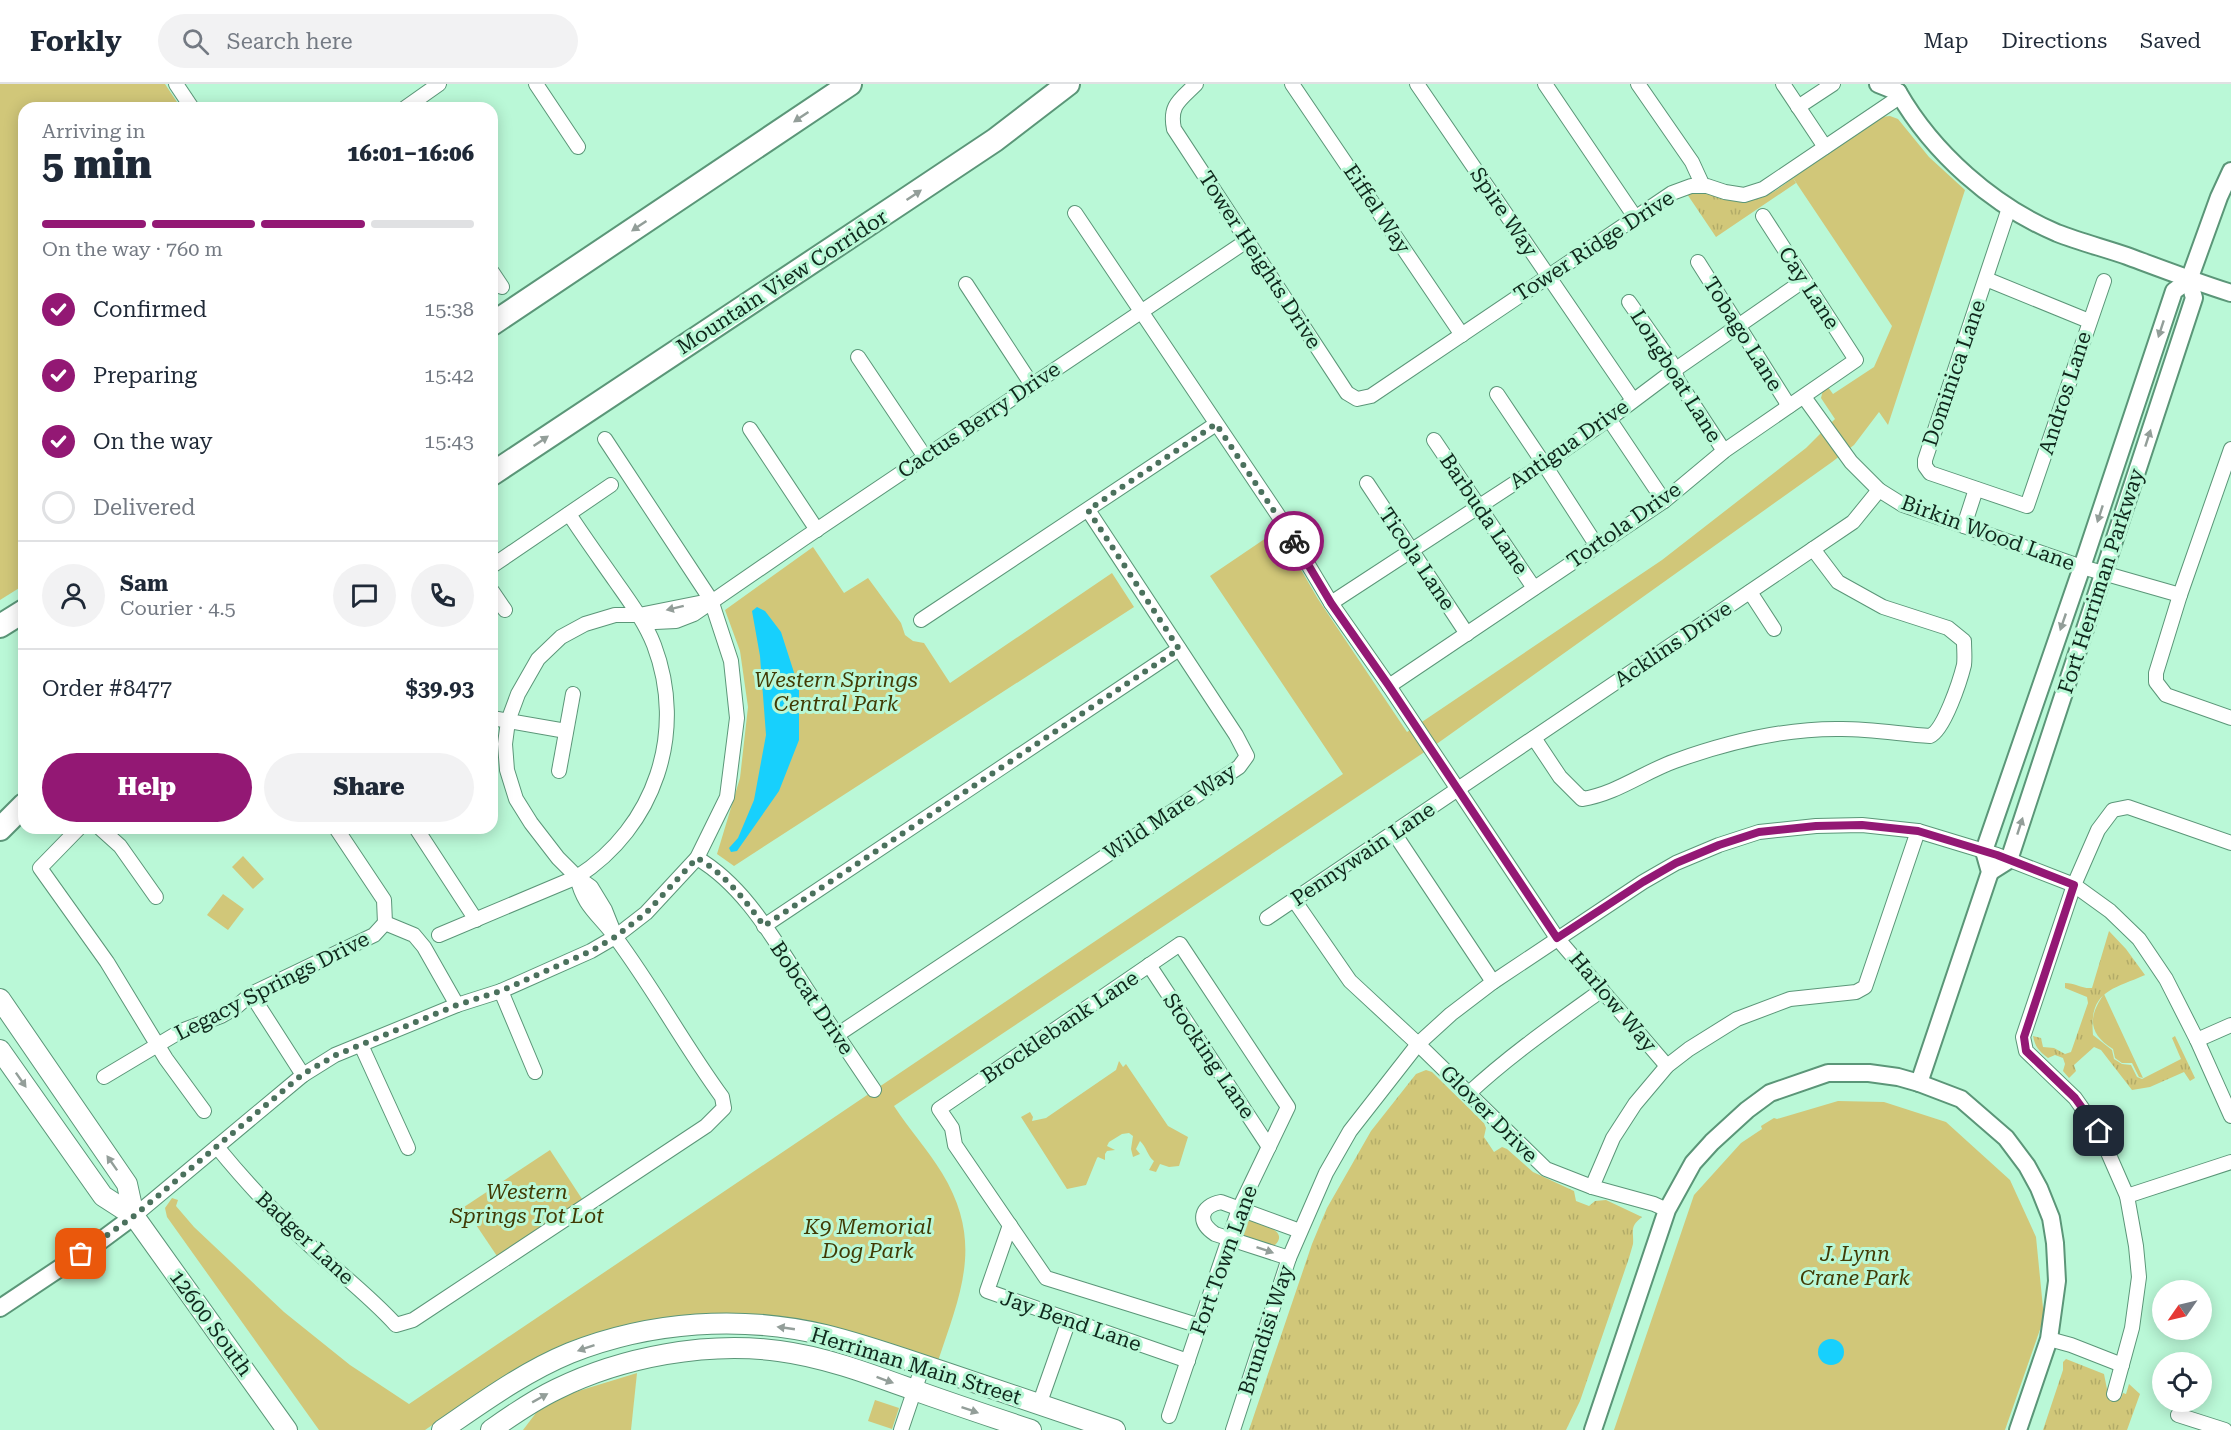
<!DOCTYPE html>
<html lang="en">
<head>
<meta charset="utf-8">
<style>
	:root { --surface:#fff; --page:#f2f2f3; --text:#1f2937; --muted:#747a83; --line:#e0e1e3; --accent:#931874 }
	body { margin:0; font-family:"Roboto Serif",serif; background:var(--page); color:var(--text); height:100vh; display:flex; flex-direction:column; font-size:22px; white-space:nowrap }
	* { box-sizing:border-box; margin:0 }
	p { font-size:20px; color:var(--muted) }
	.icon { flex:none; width:33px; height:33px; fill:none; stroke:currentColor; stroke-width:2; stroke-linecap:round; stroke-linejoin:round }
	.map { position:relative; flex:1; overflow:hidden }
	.sheet { position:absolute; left:18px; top:18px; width:480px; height:732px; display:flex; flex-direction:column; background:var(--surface); border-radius:18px; box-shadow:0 3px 15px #0003 }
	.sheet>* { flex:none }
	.needle { width:39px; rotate:236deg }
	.controls { position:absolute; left:2152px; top:1196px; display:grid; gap:12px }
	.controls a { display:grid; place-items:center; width:60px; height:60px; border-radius:50%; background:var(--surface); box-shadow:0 3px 15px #0003; font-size:30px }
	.pin { position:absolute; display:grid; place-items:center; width:51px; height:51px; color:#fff; margin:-26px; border-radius:12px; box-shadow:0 3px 9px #0006 }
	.courier { position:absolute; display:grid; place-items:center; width:60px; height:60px; margin:-30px; border:4px solid #931874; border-radius:50%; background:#fff; color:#222; box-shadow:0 2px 8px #0007 }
	.summary em { font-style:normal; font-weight:800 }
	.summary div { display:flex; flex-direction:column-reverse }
	.summary { display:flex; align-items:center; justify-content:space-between; height:102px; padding:0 24px }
	h1 { font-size:39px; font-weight:800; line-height:45px }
	.bar { display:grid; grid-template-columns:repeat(4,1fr); gap:9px 6px; align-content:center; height:72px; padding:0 24px }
	.bar i { height:8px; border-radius:4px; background:var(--line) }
	.bar .on { background:var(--accent) }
	.bar p { grid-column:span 4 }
	.line { display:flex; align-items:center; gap:15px; padding:0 24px; border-top:2px solid var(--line) }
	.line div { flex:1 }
	.round { display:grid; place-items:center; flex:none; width:63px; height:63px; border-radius:32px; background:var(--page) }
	ol { padding:0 24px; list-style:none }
	li { display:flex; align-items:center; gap:18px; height:66px }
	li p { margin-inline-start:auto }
	li .icon { padding:6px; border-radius:50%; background:var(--accent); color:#fff; stroke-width:4 }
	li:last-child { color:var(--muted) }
	li i { width:33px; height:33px; border:3px solid var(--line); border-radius:50% }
	.cta { display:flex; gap:12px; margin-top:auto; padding:12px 24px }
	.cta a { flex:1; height:69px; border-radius:36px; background:var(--accent); color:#fff; font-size:24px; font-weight:800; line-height:69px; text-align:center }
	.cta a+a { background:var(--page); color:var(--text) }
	header { display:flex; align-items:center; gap:36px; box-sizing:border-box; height:84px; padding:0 30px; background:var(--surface); border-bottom:2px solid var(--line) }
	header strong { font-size:28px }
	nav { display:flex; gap:33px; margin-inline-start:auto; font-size:21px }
	.search { width:420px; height:54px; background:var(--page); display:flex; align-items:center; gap:15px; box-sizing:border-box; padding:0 21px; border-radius:33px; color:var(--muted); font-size:22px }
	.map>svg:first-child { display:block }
</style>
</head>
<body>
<header>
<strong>Forkly</strong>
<div class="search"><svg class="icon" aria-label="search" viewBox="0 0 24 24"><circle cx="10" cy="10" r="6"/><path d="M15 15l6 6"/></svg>Search here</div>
<nav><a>Map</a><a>Directions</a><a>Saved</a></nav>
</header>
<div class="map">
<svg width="2231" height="1346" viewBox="0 0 2231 1346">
	<defs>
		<pattern id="grass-tufts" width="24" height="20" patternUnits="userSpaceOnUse" patternTransform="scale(1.5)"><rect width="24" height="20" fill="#d1c779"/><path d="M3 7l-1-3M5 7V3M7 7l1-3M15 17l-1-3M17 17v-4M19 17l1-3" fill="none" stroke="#b2ab68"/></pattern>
	</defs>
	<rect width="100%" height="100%" fill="#baf8d7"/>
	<g fill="url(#grass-tufts)">
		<path d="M1793,94L1796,99L1716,153L1687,110C1710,101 1732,119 1756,115C1770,112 1782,102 1793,94Z"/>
		<path d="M2109,847L2126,865L2145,891C2111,906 2089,907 2093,951L2112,966L2114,975L2122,980L2131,981L2137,993L2142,995L2181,975L2172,954L2175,952L2195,994L2190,997L2184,988L2150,1003L2132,1006L2101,966L2094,963L2074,981L2076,987L2069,994L2063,987L2065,980L2063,974L2055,971L2048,974C2039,967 2035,963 2033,952L2041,954L2043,963L2054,964L2065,970L2071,968L2088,919L2087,913L2065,904V899C2075,899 2082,905 2092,904Z"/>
		<path d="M1426,986L1432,988L1484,1039L1486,1044L1484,1053L1494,1068L1502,1063L1507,1065L1533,1088L1574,1107L1576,1117L1589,1122L1595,1117L1606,1116L1642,1133C1629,1143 1634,1147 1633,1160C1632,1164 1630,1170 1629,1174L1580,1317L1566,1346H1249L1312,1160L1327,1124L1371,1047L1416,990Z"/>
		<polygon points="2066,1275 2104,1290 2108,1310 2121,1314 2123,1309 2126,1310 2129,1300 2140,1310 2127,1346 2043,1346 2063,1286 2063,1278"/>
	</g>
	<g fill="#d1c779">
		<polygon points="0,0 165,0 181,24 24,24 24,501 0,516"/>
		<path d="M1890,32L1898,35L1929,73L1965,106L1888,341L1879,328L1854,361L1832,378L1438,659L894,1022C909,1045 928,1066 942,1089C984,1158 961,1208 938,1277L801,1237L752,1230H701L646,1237L595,1251L552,1268L509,1289L425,1346H319L167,1133L165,1124L172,1114L178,1116L176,1122L194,1143L284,1228L350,1281L409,1320L1343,690L1210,492L1278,446L1318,515L1407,648L1662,476L1806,364L1835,335L1821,314L1823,306L1828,303L1833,310L1874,283L1892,242L1793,94L1881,33Z"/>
		<polygon points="813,463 844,509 868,494 901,539 905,551 913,557 924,559 950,599 1112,489 1134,523 734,782 717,770 740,694 748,623 740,567 725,526"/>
		<polygon points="243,772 264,795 253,805 232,783"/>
		<polygon points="223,810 244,825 228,846 207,831"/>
		<path d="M2104,910L2143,994L2139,993L2132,979H2122L2115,974L2113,965C2088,949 2088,933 2104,910Z"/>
		<path d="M1119,977L1123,983L1126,980L1168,1042L1188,1053L1179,1082L1169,1083L1160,1080L1156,1088L1149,1086L1154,1077C1148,1073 1146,1062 1140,1057L1136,1065L1140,1070L1133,1073L1131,1065L1133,1052L1129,1049L1122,1050L1109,1058L1107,1062L1115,1066L1107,1067L1105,1070V1076L1098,1073L1097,1074L1086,1101L1067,1105L1021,1033L1030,1028L1033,1033L1032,1037L1046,1034L1116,986Z"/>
		<polygon points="1838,1017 1884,1018 1946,1038 2010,1096 2036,1153 2044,1234 2005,1346 1614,1346 1694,1111 1741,1059 1762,1045 1761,1042 1774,1034 1777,1035"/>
		<polygon points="550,1066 586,1121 501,1178 464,1123"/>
		<path d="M1249,1136C1260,1140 1290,1146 1275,1161H1267L1244,1153L1240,1147L1243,1139Z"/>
		<polygon points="637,1289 631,1346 523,1346 539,1325 562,1312"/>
		<polygon points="875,1316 899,1324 892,1345 868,1337"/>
	</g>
	<g fill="#17d0fd">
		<polygon points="757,523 765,527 781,548 799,604 799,656 779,707 737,767 731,768 729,764 738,754 754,716 766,651 760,572 752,527"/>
		<circle cx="1831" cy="1268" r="13"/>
	</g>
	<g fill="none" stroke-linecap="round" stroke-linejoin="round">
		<defs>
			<g id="minor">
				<polyline points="176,0 192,24"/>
				<polyline points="536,0 578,63"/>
				<path d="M1196,0C1180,16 1169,21 1174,45L1347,309L1357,315L1371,312L1672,109L1691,102H1707L1725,108L1744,111L1763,105L1901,12"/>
				<polyline points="1292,0 1462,251"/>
				<polyline points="1417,0 1633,316"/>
				<polyline points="1545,0 1635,133"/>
				<polyline points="1638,0 1692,78 1703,102"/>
				<polyline points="1783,0 1825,63"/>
				<polyline points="1798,23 1833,0"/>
				<polyline points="405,24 439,0"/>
				<polyline points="2009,124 1925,376 1925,382 1930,389 2027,422 2104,197"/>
				<polyline points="1075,129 1282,437 1331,519 1389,602 1557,854 1667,982"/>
				<polyline points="1698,178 1789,322"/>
				<polyline points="492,188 502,203"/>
				<polyline points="1986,195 2089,237"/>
				<polyline points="966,200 1032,301"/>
				<polyline points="1629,218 1671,278 1678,297 1724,367"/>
				<polyline points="858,273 925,373"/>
				<polyline points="1497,310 1544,380 1597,462"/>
				<polyline points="1804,313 1851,378 1879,406 1903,421 2082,483 2180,511"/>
				<polyline points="1609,335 1664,417"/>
				<polyline points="750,345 817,446"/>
				<polyline points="1434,356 1534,504"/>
				<polyline points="2231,365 2180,511 2156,589 2156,598 2166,611 2231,634"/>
				<polyline points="1367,399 1467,550"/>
				<polyline points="1964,442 1976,405"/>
				<polyline points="492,482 611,401"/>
				<polyline points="492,507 505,526"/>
				<polyline points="1750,508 1774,545"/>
				<polyline points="1331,519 1544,380 1609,335 1673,287 1803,197"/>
				<polyline points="639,531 655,538 676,537 694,530 803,455 1248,156"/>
				<polyline points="921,536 1216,340"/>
				<polyline points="1389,602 1664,417 1724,367 1856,276 1763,132"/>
				<polyline points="492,634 566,647"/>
				<path d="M1534,654L1560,693L1582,715C1616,710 1644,688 1675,677C1728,658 1786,644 1842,645C1871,645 1901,650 1930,652C1944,646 1960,597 1964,581C1965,574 1964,565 1964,557L1948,544L1883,523L1838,498L1813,465"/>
				<polyline points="559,687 573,610"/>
				<polyline points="79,744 40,784 107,878 166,975 204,1027"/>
				<polyline points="100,744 120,762 156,813"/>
				<polyline points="336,744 384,816 385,839 414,851 424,863 457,921"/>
				<polyline points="416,744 476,836"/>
				<polyline points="1394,749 1493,898"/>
				<path d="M697,774C743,801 772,852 800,895C824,932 849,969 874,1006"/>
				<polyline points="1294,816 1350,897 1418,960 1546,1085 1592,1103 1654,1120 1667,1126"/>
				<polyline points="1267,834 1853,438 1879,406"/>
				<polyline points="764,842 1179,565"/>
				<polyline points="613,846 605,826 591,803 577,793 558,774 531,739 516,715 507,686 505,660 508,637 518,610 538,575 561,553 585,540 615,531 639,531 709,517"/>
				<path d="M439,851L577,793C655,743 687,648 654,561C645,538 630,518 616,498C600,475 584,453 569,430"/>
				<polyline points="1149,881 1269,1063"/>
				<polyline points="501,907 535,988"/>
				<polyline points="251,910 303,991"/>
				<polyline points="837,951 1239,683 1247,672 1236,651 1088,426"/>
				<polyline points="2197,956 2231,941"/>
				<polyline points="361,961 408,1064"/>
				<polyline points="104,993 181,947 221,932 235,924 251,910 374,851 385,839"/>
				<path d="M1468,1010C1510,971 1556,939 1602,906"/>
				<path d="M217,1063C245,1097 273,1128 305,1157C335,1186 368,1210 396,1241L413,1236L706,1042L724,1024L722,1013C684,961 654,905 616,854C599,830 584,824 577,793"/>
				<polyline points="1592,1103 1613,1054 1635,1020 1667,982 1689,965 1737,935 1790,915 1856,908 1865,903 1918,747"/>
				<polyline points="2127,1112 2231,1078"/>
				<polyline points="134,1132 303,991 335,971 457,921 501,907 591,867 615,853 646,829 697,774 727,713 737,634 731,577 711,516 605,355"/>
				<polyline points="1010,1141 987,1207 1188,1277"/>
				<path d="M1289,1174L1215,1150C1197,1138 1200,1122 1221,1118L1300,1147"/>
				<polyline points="2049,1255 2071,1261 2122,1281"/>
				<polyline points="2114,1310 2132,1244 2139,1193 2136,1162 2127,1112 2099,1048 2075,1014 2026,967 2023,953 2074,801 2098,746 2113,726 2128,723 2231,759"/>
				<polyline points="1039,1321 1069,1236"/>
				<polyline points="2178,1331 2225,1346"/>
				<polyline points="1169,1332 1239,1125 1288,1023 1180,860 939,1025 952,1044 955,1061 1046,1194 1200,1242"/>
				<polyline points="901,1346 923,1281"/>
				<polyline points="1233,1346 1289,1174 1326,1089 1350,1047 1418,960 1451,930 1493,898 1643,798 1676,779 1719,761 1759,748 1816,742 1862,741 1918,747 1997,771 2074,801 2110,827 2139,855 2166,895 2197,956 2231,1032"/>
			</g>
			<g id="tertiary">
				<polyline points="1878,0 1898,8"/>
				<path d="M1898,8C1933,69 1993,122 2057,149C2080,158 2104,164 2127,172C2162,185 2196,198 2231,209"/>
				<polyline points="1990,788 2009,776 2194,214 2189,196 2219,113 2231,87"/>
				<polyline points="1919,999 1990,788 1984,767 2082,483 2174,207 2189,196"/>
				<polyline points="0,1224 99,1158 134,1132"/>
				<polyline points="1593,1346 1667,1126 1693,1079 1712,1058 1747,1026 1770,1009 1828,989 1869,989 1898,993 1919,999 1961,1015 2006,1054 2027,1082 2039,1104 2051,1134 2055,1159 2057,1197 2049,1255 2018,1346"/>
			</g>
			<g id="secondary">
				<polyline points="0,915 127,1100 134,1132"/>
				<polyline points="0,966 103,1112 134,1132 287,1346"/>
				<path d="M442,1346C483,1318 524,1288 570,1269C651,1237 741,1231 825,1251C866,1261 907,1276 947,1289C1003,1308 1059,1327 1115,1346"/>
				<path d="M491,1346C512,1331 534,1316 557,1305C622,1273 707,1257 779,1267C825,1273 870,1290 914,1306C953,1320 992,1333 1031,1346"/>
			</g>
			<g id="trunk">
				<polyline points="492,240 850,0"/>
				<polyline points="492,390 905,116 995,56 1068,0"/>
				<polyline points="0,542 24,527"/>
				<polyline points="0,745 24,721"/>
			</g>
		</defs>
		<use href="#minor" stroke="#5b9678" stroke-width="16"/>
		<use href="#tertiary" stroke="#5b9678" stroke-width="20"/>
		<use href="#secondary" stroke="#5b9678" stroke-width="22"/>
		<use href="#trunk" stroke="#5b9678" stroke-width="26"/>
		<use href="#minor" stroke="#fff" stroke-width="14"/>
		<use href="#tertiary" stroke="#fff" stroke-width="16"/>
		<use href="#secondary" stroke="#fff" stroke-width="20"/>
		<use href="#trunk" stroke="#fff" stroke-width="22"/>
	</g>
	<defs><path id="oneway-solid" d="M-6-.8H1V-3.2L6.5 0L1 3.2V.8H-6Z" transform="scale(1.5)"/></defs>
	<g fill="#939e99">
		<use href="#oneway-solid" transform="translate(801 33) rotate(146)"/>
		<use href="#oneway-solid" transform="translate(914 111) rotate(-34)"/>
		<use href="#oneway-solid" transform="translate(639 142) rotate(146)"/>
		<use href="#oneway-solid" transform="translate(2161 245) rotate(108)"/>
		<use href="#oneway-solid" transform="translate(2148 354) rotate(-72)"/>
		<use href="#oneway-solid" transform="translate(541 357) rotate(-34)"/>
		<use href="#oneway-solid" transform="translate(2100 430) rotate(108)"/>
		<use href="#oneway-solid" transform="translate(675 524) rotate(166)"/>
		<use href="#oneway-solid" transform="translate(2063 538) rotate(109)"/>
		<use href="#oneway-solid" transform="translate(2020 742) rotate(-72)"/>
		<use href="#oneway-solid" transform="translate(21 996) rotate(55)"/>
		<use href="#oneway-solid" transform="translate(112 1079) rotate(-125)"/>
		<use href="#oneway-solid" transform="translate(1265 1166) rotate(19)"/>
		<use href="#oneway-solid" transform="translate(786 1244) rotate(-172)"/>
		<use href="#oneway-solid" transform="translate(586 1264) rotate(161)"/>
		<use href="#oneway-solid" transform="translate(885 1296) rotate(20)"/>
		<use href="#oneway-solid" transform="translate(540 1314) rotate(-29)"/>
		<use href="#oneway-solid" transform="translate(970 1326) rotate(19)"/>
	</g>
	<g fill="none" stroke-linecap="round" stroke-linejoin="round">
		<path stroke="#4b715d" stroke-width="6" stroke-dasharray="0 10.8" d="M81,1170L134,1132L303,990L336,971L457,921L501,907L591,867L615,853L646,829L697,774C725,790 745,816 764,842L1179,565L1088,426L1216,340L1294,457"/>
		<polyline stroke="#931874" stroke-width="8" points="1294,457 1331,519 1389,602 1557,854 1643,798 1676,779 1719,761 1759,748 1816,742 1862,741 1918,747 1997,771 2074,801 2024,953 2026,967 2075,1014 2099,1047"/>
	</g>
	<g text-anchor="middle" stroke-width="6" stroke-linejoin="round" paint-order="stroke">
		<g font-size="21" fill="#0f281c" stroke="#baf8d7">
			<text transform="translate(1377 125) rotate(56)" y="7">Eiffel Way</text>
			<text transform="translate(1504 128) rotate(56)" y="7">Spire Way</text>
			<text transform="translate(1594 162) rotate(-33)" y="7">Tower Ridge Drive</text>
			<text transform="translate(1260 176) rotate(57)" y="7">Tower Heights Drive</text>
			<text transform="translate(782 198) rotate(-33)" y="7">Mountain View Corridor</text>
			<text transform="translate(1809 204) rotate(57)" y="7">Cay Lane</text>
			<text transform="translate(1743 250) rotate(58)" y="7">Tobago Lane</text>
			<text transform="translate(1954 289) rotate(-71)" y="7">Dominica Lane</text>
			<text transform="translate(1676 292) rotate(58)" y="7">Longboat Lane</text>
			<text transform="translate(2065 309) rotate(-72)" y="7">Andros Lane</text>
			<text transform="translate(979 336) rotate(-34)" y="7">Cactus Berry Drive</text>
			<text transform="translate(1569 360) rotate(-35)" y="7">Antigua Drive</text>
			<text transform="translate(1484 430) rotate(56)" y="7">Barbuda Lane</text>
			<text transform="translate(1624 441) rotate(-35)" y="7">Tortola Drive</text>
			<text transform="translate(1988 449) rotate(20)" y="7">Birkin Wood Lane</text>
			<text transform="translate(1417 475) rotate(56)" y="7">Ticola Lane</text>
			<text transform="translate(2101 497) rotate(-72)" y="7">Fort Herriman Parkway</text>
			<text transform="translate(1673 560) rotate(-34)" y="7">Acklins Drive</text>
			<text transform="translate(1170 728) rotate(-34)" y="7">Wild Mare Way</text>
			<text transform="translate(1363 770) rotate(-34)" y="7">Pennywain Lane</text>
			<text transform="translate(272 902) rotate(-27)" y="7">Legacy Springs Drive</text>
			<text transform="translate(812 914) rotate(56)" y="7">Bobcat Drive</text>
			<text transform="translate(1613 918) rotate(50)" y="7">Harlow Way</text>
			<text transform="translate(1060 943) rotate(-34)" y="7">Brocklebank Lane</text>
			<text transform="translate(1209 972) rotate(56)" y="7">Stocking Lane</text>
			<text transform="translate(1489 1030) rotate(45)" y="7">Glover Drive</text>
			<text transform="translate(305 1154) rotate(43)" y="7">Badger Lane</text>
			<text transform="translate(1224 1176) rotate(-70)" y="7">Fort Town Lane</text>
			<text transform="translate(1071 1237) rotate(19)" y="7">Jay Bend Lane</text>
			<text transform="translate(211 1239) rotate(54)" y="7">12600 South</text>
			<text transform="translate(1266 1246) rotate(-72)" y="7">Brundisi Way</text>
			<text transform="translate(916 1282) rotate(17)" y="7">Herriman Main Street</text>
		</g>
		<g font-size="21" font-style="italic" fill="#413a04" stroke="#baf8d7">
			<text x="836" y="603">Western Springs<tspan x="836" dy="24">Central Park</tspan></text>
			<text x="527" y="1115">Western<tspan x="527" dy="24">Springs Tot Lot</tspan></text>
			<text x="868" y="1150">K9 Memorial<tspan x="868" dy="24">Dog Park</tspan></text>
			<text x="1855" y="1177">J. Lynn<tspan x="1855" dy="24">Crane Park</tspan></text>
		</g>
	</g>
</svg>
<div class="controls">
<a><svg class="needle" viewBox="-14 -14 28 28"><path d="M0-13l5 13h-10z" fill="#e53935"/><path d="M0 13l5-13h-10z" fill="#747a83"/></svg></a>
<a><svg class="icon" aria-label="locate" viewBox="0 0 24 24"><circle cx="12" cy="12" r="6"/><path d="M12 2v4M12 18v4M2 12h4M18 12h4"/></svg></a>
</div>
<div class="pin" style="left:81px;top:1170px;background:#ea580c"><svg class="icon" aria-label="bag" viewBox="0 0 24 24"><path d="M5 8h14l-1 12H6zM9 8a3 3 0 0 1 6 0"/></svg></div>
<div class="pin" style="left:2099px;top:1047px;background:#1f2937"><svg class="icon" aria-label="home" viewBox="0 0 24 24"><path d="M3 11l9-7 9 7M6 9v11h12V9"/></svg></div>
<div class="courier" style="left:1294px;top:457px"><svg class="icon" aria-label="bike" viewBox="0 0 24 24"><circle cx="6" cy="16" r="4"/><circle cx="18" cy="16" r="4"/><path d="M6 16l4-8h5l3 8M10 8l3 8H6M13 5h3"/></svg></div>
<section class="sheet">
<div class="summary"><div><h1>5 min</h1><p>Arriving in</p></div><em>16:01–16:06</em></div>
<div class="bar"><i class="on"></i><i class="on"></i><i class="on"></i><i></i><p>On the way · 760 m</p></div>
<ol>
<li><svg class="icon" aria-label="check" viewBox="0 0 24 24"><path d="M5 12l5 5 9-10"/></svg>Confirmed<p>15:38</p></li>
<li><svg class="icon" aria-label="check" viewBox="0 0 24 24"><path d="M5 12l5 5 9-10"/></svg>Preparing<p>15:42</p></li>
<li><svg class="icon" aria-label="check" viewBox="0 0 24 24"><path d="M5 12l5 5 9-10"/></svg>On the way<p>15:43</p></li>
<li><i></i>Delivered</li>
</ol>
<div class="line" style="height:108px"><a class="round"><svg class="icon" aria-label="person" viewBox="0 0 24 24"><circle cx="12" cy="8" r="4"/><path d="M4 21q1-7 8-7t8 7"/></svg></a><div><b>Sam</b><p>Courier · 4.5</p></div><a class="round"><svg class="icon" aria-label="chat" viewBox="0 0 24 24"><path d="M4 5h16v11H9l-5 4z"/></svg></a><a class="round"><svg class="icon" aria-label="phone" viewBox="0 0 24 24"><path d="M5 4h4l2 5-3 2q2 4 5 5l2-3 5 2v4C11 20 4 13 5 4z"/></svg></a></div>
<div class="line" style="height:78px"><div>Order #8477</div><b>$39.93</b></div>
<div class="cta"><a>Help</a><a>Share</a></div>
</section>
</div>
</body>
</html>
